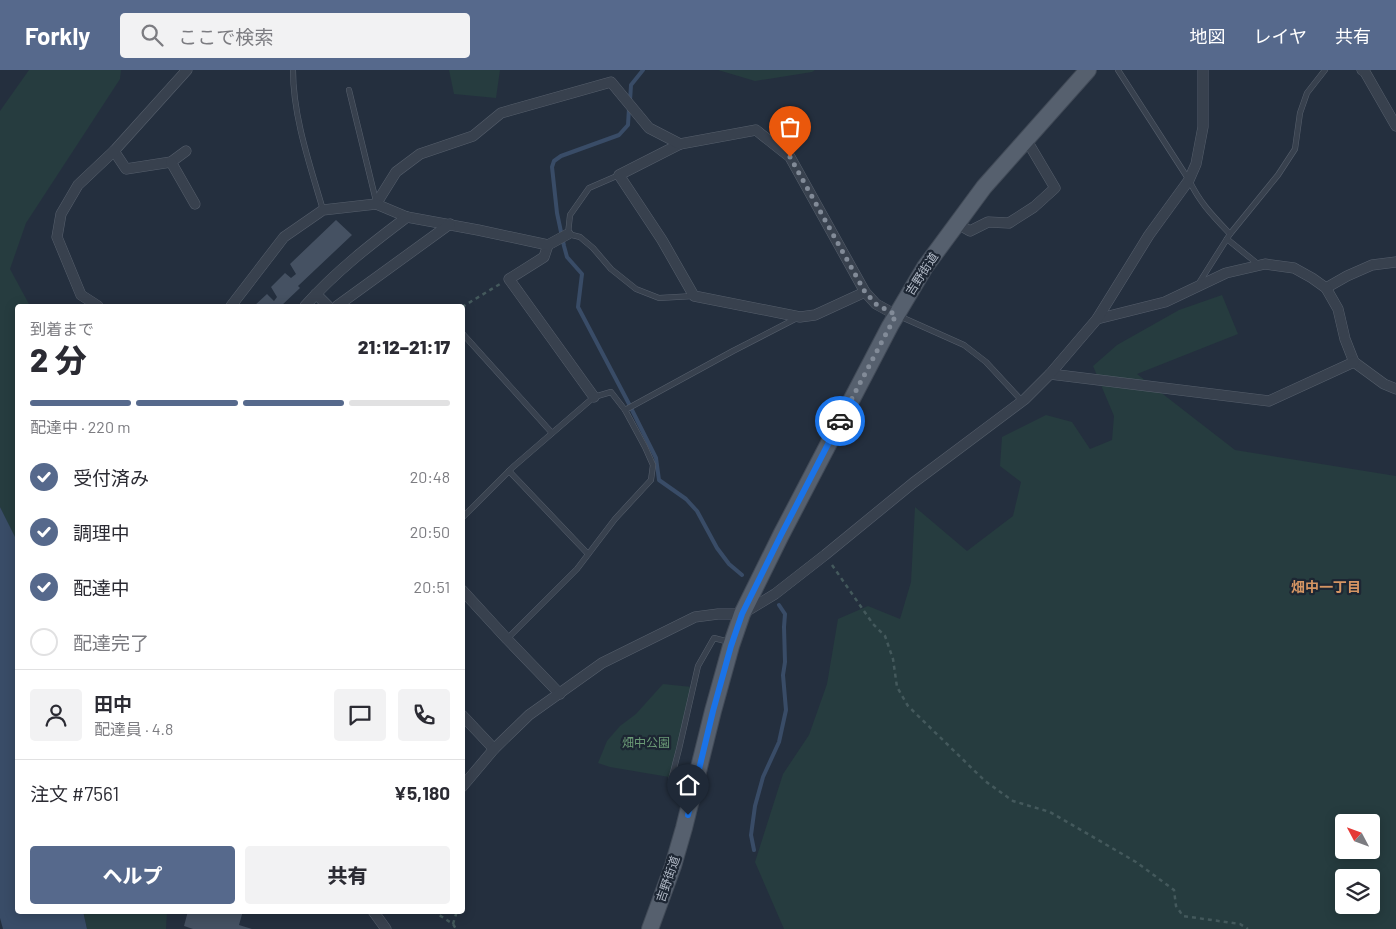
<!DOCTYPE html>
<html lang="ja">
<head>
<meta charset="utf-8">
<style>
	:root { --surface:#fff; --page:#f2f2f3; --text:#2b2b33; --muted:#7c7c81; --line:#e1e1e2; --accent:#56698c }
	body { margin:0; font-family:Barlow,"Noto Sans JP",sans-serif; background:var(--page); color:var(--text); height:100vh; display:flex; flex-direction:column; font-size:19px; white-space:nowrap }
	* { box-sizing:border-box; margin:0 }
	p { font-size:16px; color:var(--muted) }
	.icon { flex:none; width:28px; height:28px; fill:none; stroke:currentColor; stroke-width:2; stroke-linecap:round; stroke-linejoin:round }
	.map { position:relative; flex:1; overflow:hidden }
	.sheet { position:absolute; left:15px; top:234px; width:450px; height:610px; display:flex; flex-direction:column; background:var(--surface); border-radius:5px; box-shadow:0 2px 12px #0003 }
	.sheet>* { flex:none }
	.needle { width:32px; rotate:311deg }
	.tools { position:absolute; left:1335px; top:744px; display:grid; gap:10px }
	.tools a { display:grid; place-items:center; width:45px; height:45px; border-radius:5px; background:var(--surface); box-shadow:0 2px 12px #0003; font-size:25px }
	.pin { position:absolute; display:grid; place-items:center; width:42px; height:42px; color:#fff; margin:-51px -21px; border-radius:50% 50% 50% 0; rotate:-45deg; box-shadow:0 0 5px #0007 }
	.pin .icon { rotate:45deg }
	.courier { position:absolute; display:grid; place-items:center; width:50px; height:50px; margin:-25px; border:4px solid #1a73e8; border-radius:50%; background:#fff; color:#222; box-shadow:0 1px 6px #0007 }
	.head em { font-style:normal; font-weight:800 }
	.head div { display:flex; flex-direction:column-reverse }
	.head { display:flex; align-items:center; justify-content:space-between; height:85px; padding:0 15px }
	h1 { font-size:32px; font-weight:800; line-height:38px }
	.bar { display:grid; grid-template-columns:repeat(4,1fr); gap:8px 5px; align-content:center; height:60px; padding:0 15px }
	.bar i { height:6px; border-radius:4px; background:var(--line) }
	.bar .current { background:var(--accent) }
	.bar p { grid-column:span 4 }
	.line { display:flex; align-items:center; gap:12px; padding:0 15px; border-top:1px solid var(--line) }
	.line div { flex:1 }
	.round { display:grid; place-items:center; flex:none; width:52px; height:52px; border-radius:5px; background:var(--page) }
	ol { padding:0 15px; list-style:none }
	li { display:flex; align-items:center; gap:15px; height:55px }
	li p { margin-inline-start:auto }
	li .icon { padding:5px; border-radius:50%; background:var(--accent); color:#fff; stroke-width:4 }
	li:last-child { color:var(--muted) }
	li i { width:28px; height:28px; border:2px solid var(--line); border-radius:50% }
	.cta { display:flex; gap:10px; margin-top:auto; padding:10px 15px }
	.cta a { flex:1; height:58px; border-radius:5px; background:var(--accent); color:#fff; font-size:20px; font-weight:800; line-height:58px; text-align:center }
	.cta a+a { background:var(--page); color:var(--text) }
	header { display:flex; align-items:center; gap:30px; box-sizing:border-box; height:70px; padding:0 25px; background:var(--accent); color:#fff }
	header strong { font-size:24px }
	nav { display:flex; gap:28px; margin-inline-start:auto; font-size:18px }
	.search { width:350px; height:45px; background:var(--page); display:flex; align-items:center; gap:12px; box-sizing:border-box; padding:0 18px; border-radius:5px; color:var(--muted); font-size:19px }
	.map>svg:first-child { display:block }
</style>
</head>
<body>
<header>
<strong>Forkly</strong>
<div class="search"><svg class="icon" aria-label="search" viewBox="0 0 24 24"><circle cx="10" cy="10" r="6"/><path d="M15 15l6 6"/></svg>ここで検索</div>
<nav><a>地図</a><a>レイヤ</a><a>共有</a></nav>
</header>
<div class="map">
<svg width="1396" height="859" viewBox="0 0 1396 859">
	<rect width="100%" height="100%" fill="#242f3e"/>
	<g fill="#263c3f" fill-rule="evenodd">
		<polygon points="29,0 121,0 120,9 26,153 10,199 30,236 18,236 17,473 0,437 0,41"/>
		<polygon points="449,0 500,0 496,28 454,24"/>
		<polygon points="718,0 815,0 812,2 755,11"/>
		<path d="M1222,225L1238,264L1137,304L1235,380L1396,406V859H784L755,792L783,704L809,665L827,614L838,549L868,536L900,549L911,512L915,437L967,481L1013,446L1021,412L1000,396L1002,367L1046,345L1072,352L1090,379L1112,370L1114,346L1093,296L1117,275L1179,240ZM1344,752H1371V780H1344ZM1344,808H1371V835H1344Z"/>
		<polygon points="663,614 692,617 669,707 610,697 598,693 607,671 620,656 636,644"/>
		<polygon points="83,841 167,841 166,859 87,859"/>
	</g>
	<polygon fill="#394c67" points="0,437 18,473 18,841 83,841 87,859 3,859 0,848"/>
	<g fill="none" stroke-linecap="round" stroke-linejoin="round">
		<g stroke="#394c67" stroke-width="4">
			<polyline points="630,31 631,15 643,0"/>
			<polyline points="629,38 628,55 619,65 561,86 554,91 552,97 557,143 564,176 567,187 582,204 578,237 628,332 656,388 659,410 686,429 697,441 717,478 729,494 742,505"/>
			<polyline points="754,780 751,765 755,736 763,707 779,672 786,640 783,605 785,592 784,557 785,544 779,535"/>
		</g>
	</g>
	<g fill="#455162">
		<polygon points="336,150 352,165 298,216 300,218 281,236 254,236 267,224 274,231 277,227 271,217 285,203 291,208 296,204 290,194"/>
		<polygon points="188,841 243,841 239,855 252,859 193,859 184,856"/>
	</g>
	<g fill="none" stroke-linecap="round" stroke-linejoin="round">
		<defs>
			<g id="service">
				<path d="M293,0C293,47 310,95 323,140"/>
				<path d="M1118,0L1189,110C1200,133 1212,145 1230,164"/>
				<polyline points="349,20 376,131"/>
				<polyline points="619,105 589,118 570,145 568,164 580,167 593,178 611,199 636,219 659,228 694,226"/>
				<polyline points="1227,169 1259,195"/>
				<polyline points="1199,213 1230,164 1278,105 1295,79 1300,43 1307,23 1325,0"/>
				<polyline points="899,246 964,275 986,292 1022,331"/>
				<polyline points="462,263 552,363"/>
				<polyline points="625,340 733,281 797,248"/>
				<polyline points="509,401 588,484"/>
				<polyline points="462,448 513,397 594,327 611,322 625,340 645,377 653,395 651,410 615,449 577,499 507,569"/>
				<polyline points="671,710 679,679 698,596 714,568 729,572"/>
			</g>
			<g id="minor">
				<polyline points="1362,0 1365,2 1396,56"/>
				<polyline points="680,74 619,105 662,170 694,226 800,247 815,245 865,222"/>
				<polyline points="114,81 126,99 171,92 186,81"/>
				<polyline points="171,92 195,134"/>
				<polyline points="376,134 396,102 420,84 473,66 501,43 611,12 649,58 680,74 756,60 790,87 865,222 876,234 896,245"/>
				<polyline points="956,153 970,161 988,152 1009,153 1034,137 1055,118 1026,69"/>
				<polyline points="548,175 544,187 509,209 594,327"/>
				<polyline points="1326,218 1347,206 1372,195 1396,192"/>
				<polyline points="316,224 328,236"/>
				<polyline points="98,236 81,225 57,167 61,144 78,115 114,81 187,0"/>
				<polyline points="231,236 284,167 323,140 376,134 407,147 478,160 548,175 568,164"/>
				<path d="M305,236C335,202 371,174 407,147"/>
				<polyline points="337,236 450,154"/>
				<polyline points="1097,249 1165,232 1226,203 1265,194 1294,198 1312,208 1326,218 1338,239 1345,269 1354,292 1384,314 1396,319"/>
				<polyline points="1050,304 1269,331 1354,292"/>
				<polyline points="462,520 507,569 560,624"/>
				<polyline points="462,645 494,679"/>
				<polyline points="462,717 494,679 529,645 602,593 695,547 718,544 742,544 775,524 825,485 913,413 1025,329 1050,304 1097,249 1149,165 1189,110 1196,94 1203,57 1203,0"/>
				<polyline points="373,841 386,859"/>
			</g>
			<polyline id="primary" points="650,859 673,796 684,758 713,641 731,576 742,544 781,465 890,256 925,197 984,117 1088,0"/>
		</defs>
		<use href="#service" stroke="#565f6c" stroke-width="6"/>
		<use href="#minor" stroke="#565f6c" stroke-width="11"/>
		<use href="#primary" stroke="#414a57" stroke-width="18"/>
		<g stroke="#44595c" stroke-width="2.5" stroke-dasharray="4 4" stroke-linecap="butt">
			<polyline points="462,237 500,214"/>
			<polyline points="832,495 873,554 885,566 893,589 897,617 908,636 985,711 1013,731 1050,742 1136,792 1174,820 1176,836 1183,846 1240,854 1248,859"/>
			<polyline points="433,841 453,854 456,859"/>
			<polyline points="453,854 457,841"/>
		</g>
		<use href="#service" stroke="#38414e" stroke-width="5"/>
		<use href="#minor" stroke="#38414e" stroke-width="10"/>
		<use href="#primary" stroke="#56606e" stroke-width="16"/>
	</g>
	<g fill="none" stroke-linecap="round" stroke-linejoin="round">
		<polyline stroke="#828b98" stroke-width="5" stroke-dasharray="0 9" points="790,87 865,222 876,234 896,245 840,351"/>
		<polyline stroke="#1a73e8" stroke-width="6" points="688,745 713,641 731,576 742,544 781,465 840,351"/>
	</g>
	<g text-anchor="middle" stroke-width="4.5" stroke-linejoin="round" paint-order="stroke">
		<g font-size="12" fill="#b4bcc9" stroke="#1d2633">
			<text transform="translate(922 204) rotate(-57)" y="4">吉野街道</text>
			<text transform="translate(668 809) rotate(-71)" y="4">吉野街道</text>
		</g>
		<g font-size="12" fill="#6b9a76" stroke="#1d2633">
			<text x="646" y="677">畑中公園</text>
		</g>
		<g font-size="14" font-weight="bold" fill="#d59563" stroke="#1d2633">
			<text x="1326" y="522">畑中一丁目</text>
		</g>
	</g>
</svg>
<div class="tools">
<a><svg class="needle" viewBox="-14 -14 28 28"><path d="M0-13l5 13h-10z" fill="#e53935"/><path d="M0 13l5-13h-10z" fill="#7c7c81"/></svg></a>
<a><svg class="icon" aria-label="layers" viewBox="0 0 24 24"><path d="M12 4l9 5-9 5-9-5zM3 14l9 5 9-5"/></svg></a>
</div>
<div class="pin" style="left:790px;top:87px;background:#ea580c"><svg class="icon" aria-label="bag" viewBox="0 0 24 24"><path d="M5 8h14l-1 12H6zM9 8a3 3 0 0 1 6 0"/></svg></div>
<div class="pin" style="left:688px;top:745px;background:#1f2937"><svg class="icon" aria-label="home" viewBox="0 0 24 24"><path d="M3 11l9-7 9 7M6 9v11h12V9"/></svg></div>
<div class="courier" style="left:840px;top:351px"><svg class="icon" aria-label="car" viewBox="0 0 24 24"><path d="M5 17H2v-5l4-1 3-4h7l3 4 3 1v5h-3M9 17h6M6 11h13"/><circle cx="7" cy="17" r="2"/><circle cx="17" cy="17" r="2"/></svg></div>
<section class="sheet">
<div class="head"><div><h1>2 分</h1><p>到着まで</p></div><em>21:12–21:17</em></div>
<div class="bar"><i class="current"></i><i class="current"></i><i class="current"></i><i></i><p>配達中 · 220 m</p></div>
<ol>
<li><svg class="icon" aria-label="check" viewBox="0 0 24 24"><path d="M5 12l5 5 9-10"/></svg>受付済み<p>20:48</p></li>
<li><svg class="icon" aria-label="check" viewBox="0 0 24 24"><path d="M5 12l5 5 9-10"/></svg>調理中<p>20:50</p></li>
<li><svg class="icon" aria-label="check" viewBox="0 0 24 24"><path d="M5 12l5 5 9-10"/></svg>配達中<p>20:51</p></li>
<li><i></i>配達完了</li>
</ol>
<div class="line" style="height:90px"><a class="round"><svg class="icon" aria-label="person" viewBox="0 0 24 24"><circle cx="12" cy="8" r="4"/><path d="M4 21q1-7 8-7t8 7"/></svg></a><div><b>田中</b><p>配達員 · 4.8</p></div><a class="round"><svg class="icon" aria-label="chat" viewBox="0 0 24 24"><path d="M4 5h16v11H9l-5 4z"/></svg></a><a class="round"><svg class="icon" aria-label="phone" viewBox="0 0 24 24"><path d="M5 4h4l2 5-3 2q2 4 5 5l2-3 5 2v4C11 20 4 13 5 4z"/></svg></a></div>
<div class="line" style="height:65px"><div>注文 #7561</div><b>¥5,180</b></div>
<div class="cta"><a>ヘルプ</a><a>共有</a></div>
</section>
</div>
</body>
</html>
